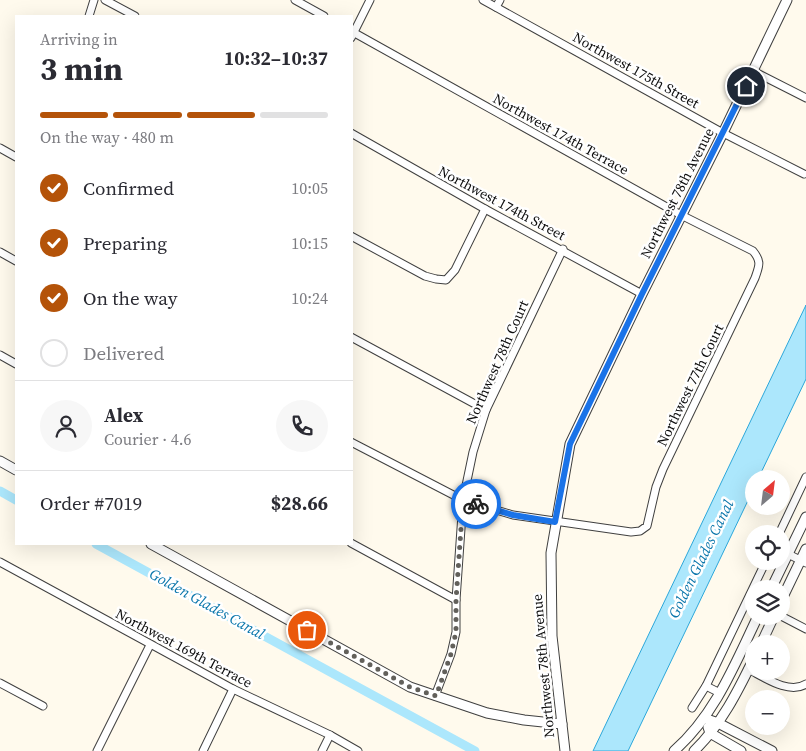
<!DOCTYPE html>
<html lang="en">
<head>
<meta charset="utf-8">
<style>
	:root { --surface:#fff; --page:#f7f7f7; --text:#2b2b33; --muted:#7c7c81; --line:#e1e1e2; --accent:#b45309 }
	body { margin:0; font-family:"Source Serif 4",serif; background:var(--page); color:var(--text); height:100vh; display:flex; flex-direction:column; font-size:19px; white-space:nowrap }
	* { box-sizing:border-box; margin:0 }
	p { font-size:16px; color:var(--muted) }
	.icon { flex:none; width:28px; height:28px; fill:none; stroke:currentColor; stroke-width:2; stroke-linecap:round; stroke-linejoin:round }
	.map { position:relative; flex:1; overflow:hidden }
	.side { position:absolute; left:15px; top:15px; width:338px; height:530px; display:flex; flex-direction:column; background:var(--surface); border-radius:0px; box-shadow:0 5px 20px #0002 }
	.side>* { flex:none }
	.needle { width:32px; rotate:28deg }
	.buttons { position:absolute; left:745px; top:470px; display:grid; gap:10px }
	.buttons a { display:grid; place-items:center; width:45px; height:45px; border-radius:50%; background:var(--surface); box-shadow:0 5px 20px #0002; font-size:25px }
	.pin { position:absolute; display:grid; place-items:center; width:42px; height:42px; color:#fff; margin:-21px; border:2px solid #fff; border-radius:50%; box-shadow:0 1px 5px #0007 }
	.courier { position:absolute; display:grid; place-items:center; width:50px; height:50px; margin:-25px; border:4px solid #1a73e8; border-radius:50%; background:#fff; color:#222; box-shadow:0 1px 6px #0007 }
	.headline em { font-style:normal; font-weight:700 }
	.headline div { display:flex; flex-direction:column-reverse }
	.headline { display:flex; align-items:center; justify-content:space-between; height:85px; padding:0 25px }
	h1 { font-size:32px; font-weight:700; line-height:38px }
	.bar { display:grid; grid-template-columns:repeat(4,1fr); gap:8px 5px; align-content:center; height:60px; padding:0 25px }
	.bar i { height:6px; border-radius:4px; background:var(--line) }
	.bar .on { background:var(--accent) }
	.bar p { grid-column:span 4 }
	.line { display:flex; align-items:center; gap:12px; padding:0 25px; border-top:1px solid var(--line) }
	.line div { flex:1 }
	.round { display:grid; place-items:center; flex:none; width:52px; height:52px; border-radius:26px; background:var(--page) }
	ol { padding:0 25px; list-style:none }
	li { display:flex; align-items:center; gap:15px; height:55px }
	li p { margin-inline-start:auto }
	li .icon { padding:5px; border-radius:50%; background:var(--accent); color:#fff; stroke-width:4 }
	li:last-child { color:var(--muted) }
	li i { width:28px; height:28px; border:2px solid var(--line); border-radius:50% }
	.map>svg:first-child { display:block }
</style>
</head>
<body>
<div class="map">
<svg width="806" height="751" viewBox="0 0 806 751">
	<rect width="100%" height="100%" fill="#fffaed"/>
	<polygon fill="#ace7fc" stroke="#2ca7da" points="806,305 806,379 758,479 754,479 754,488 628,751 593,751"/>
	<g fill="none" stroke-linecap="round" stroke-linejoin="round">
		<g stroke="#ace7fc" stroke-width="9">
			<polyline points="0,491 16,500"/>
			<polyline points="96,544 475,751"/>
		</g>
		<defs>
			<g id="minor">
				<polyline points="105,0 135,16"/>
				<polyline points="295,0 324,16"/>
				<polyline points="483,0 723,133 804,174"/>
				<polyline points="496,7 500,0"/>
				<polyline points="89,16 94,0"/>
				<path d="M351,31L681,215L753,251C762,262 759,266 755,278L663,469L656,487L647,526L640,531L631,532L513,515L463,500L351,442"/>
				<polyline points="351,38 370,0"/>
				<polyline points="753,71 806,98"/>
				<polyline points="351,133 485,209 642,294"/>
				<polyline points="0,148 16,157"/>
				<polyline points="351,236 425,276 436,279 446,280 455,270 485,209"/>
				<polyline points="0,252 16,261"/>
				<polyline points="351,337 486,410"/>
				<polyline points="0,355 16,364"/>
				<polyline points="779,534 806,477"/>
				<polyline points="351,543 456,600"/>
				<polyline points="788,554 806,563"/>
				<polyline points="0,562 233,689 330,735 358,751"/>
				<polyline points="781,616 806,629"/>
				<path d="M748,669C764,677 789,695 806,684"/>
				<polyline points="0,683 43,706"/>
				<polyline points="706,686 720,693"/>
				<polyline points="435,696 451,654 456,632 456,600 463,500 473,452 486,410 563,249"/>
				<polyline points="692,708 706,686 766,561"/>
				<polyline points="97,751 150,645"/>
				<polyline points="203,751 233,689"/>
				<polyline points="322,751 330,735"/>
			</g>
			<g id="tertiary">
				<polyline points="0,461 16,470"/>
				<polyline points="151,544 410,687 487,713 524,720 562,724"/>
				<polyline points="771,589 806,517"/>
				<polyline points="781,601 806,549"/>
				<polyline points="761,644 774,616"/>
				<polyline points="704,718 718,723 772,751"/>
				<polyline points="708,727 710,733 741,751"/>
				<polyline points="565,751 552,636 551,553 570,444 642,294 723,133 787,0"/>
				<path d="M674,751C715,715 735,664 758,616"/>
				<path d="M694,751C721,725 738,691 754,658"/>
			</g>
		</defs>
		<use href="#minor" stroke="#404040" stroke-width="9"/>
		<use href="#tertiary" stroke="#404040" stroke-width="11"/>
		<use href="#minor" stroke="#fff" stroke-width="7"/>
		<use href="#tertiary" stroke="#fff" stroke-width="9"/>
	</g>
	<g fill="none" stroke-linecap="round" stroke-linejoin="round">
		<polyline stroke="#62605b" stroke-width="5" stroke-dasharray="0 9" points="307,630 410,687 436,696 451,654 456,632 456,600 463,500 476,504"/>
		<polyline stroke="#1a73e8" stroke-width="6" points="476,504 513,515 555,522 570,444 642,294 746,86"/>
	</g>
	<g text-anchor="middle" stroke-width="5" stroke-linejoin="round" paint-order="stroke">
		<g font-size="14" fill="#0d0d0d" stroke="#fff">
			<text transform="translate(636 70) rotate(29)" y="5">Northwest 175th Street</text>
			<text transform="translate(561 134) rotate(29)" y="5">Northwest 174th Terrace</text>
			<text transform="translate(677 193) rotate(-63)" y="5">Northwest 78th Avenue</text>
			<text transform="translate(502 203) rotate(28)" y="5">Northwest 174th Street</text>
			<text transform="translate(497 362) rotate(-66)" y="5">Northwest 78th Court</text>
			<text transform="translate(690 385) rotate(-64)" y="5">Northwest 77th Court</text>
			<text transform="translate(184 648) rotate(28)" y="5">Northwest 169th Terrace</text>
			<text transform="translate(543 666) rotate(-95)" y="5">Northwest 78th Avenue</text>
		</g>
		<g font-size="15" font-style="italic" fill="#0a76ab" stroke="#fff">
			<text transform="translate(701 559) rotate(-64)" y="5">Golden Glades Canal</text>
			<text transform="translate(207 604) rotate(29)" y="5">Golden Glades Canal</text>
		</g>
	</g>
</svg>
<div class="buttons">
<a><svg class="needle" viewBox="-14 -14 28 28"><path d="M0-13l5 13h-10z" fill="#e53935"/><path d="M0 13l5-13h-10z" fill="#7c7c81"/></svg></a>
<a><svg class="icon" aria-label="locate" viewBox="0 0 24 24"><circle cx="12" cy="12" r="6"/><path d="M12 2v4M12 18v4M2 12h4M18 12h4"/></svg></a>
<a><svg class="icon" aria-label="layers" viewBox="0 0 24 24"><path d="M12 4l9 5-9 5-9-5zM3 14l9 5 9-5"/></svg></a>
<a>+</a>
<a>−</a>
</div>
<div class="pin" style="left:307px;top:630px;background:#ea580c"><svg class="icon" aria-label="bag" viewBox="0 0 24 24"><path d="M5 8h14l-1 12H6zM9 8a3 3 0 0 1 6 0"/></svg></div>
<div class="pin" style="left:746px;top:86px;background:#1f2937"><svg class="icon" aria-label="home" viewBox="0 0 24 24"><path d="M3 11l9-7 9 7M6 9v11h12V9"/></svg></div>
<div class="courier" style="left:476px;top:504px"><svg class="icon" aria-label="bike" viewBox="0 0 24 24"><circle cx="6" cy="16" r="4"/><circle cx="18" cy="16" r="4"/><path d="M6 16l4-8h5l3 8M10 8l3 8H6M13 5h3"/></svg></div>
<section class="side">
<div class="headline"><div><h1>3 min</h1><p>Arriving in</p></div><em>10:32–10:37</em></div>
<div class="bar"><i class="on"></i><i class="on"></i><i class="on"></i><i></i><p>On the way · 480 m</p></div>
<ol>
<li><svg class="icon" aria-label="check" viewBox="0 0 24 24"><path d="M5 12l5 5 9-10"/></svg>Confirmed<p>10:05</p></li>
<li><svg class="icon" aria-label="check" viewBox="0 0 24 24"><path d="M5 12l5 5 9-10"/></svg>Preparing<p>10:15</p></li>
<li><svg class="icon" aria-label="check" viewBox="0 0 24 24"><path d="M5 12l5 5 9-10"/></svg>On the way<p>10:24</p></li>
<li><i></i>Delivered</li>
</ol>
<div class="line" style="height:90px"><a class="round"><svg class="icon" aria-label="person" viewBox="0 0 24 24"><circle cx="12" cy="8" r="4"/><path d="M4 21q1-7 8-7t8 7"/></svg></a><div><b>Alex</b><p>Courier · 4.6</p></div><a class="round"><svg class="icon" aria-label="phone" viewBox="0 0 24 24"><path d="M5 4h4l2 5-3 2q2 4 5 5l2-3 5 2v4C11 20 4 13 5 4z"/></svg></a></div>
<div class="line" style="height:65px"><div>Order #7019</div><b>$28.66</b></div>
</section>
</div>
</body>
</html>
